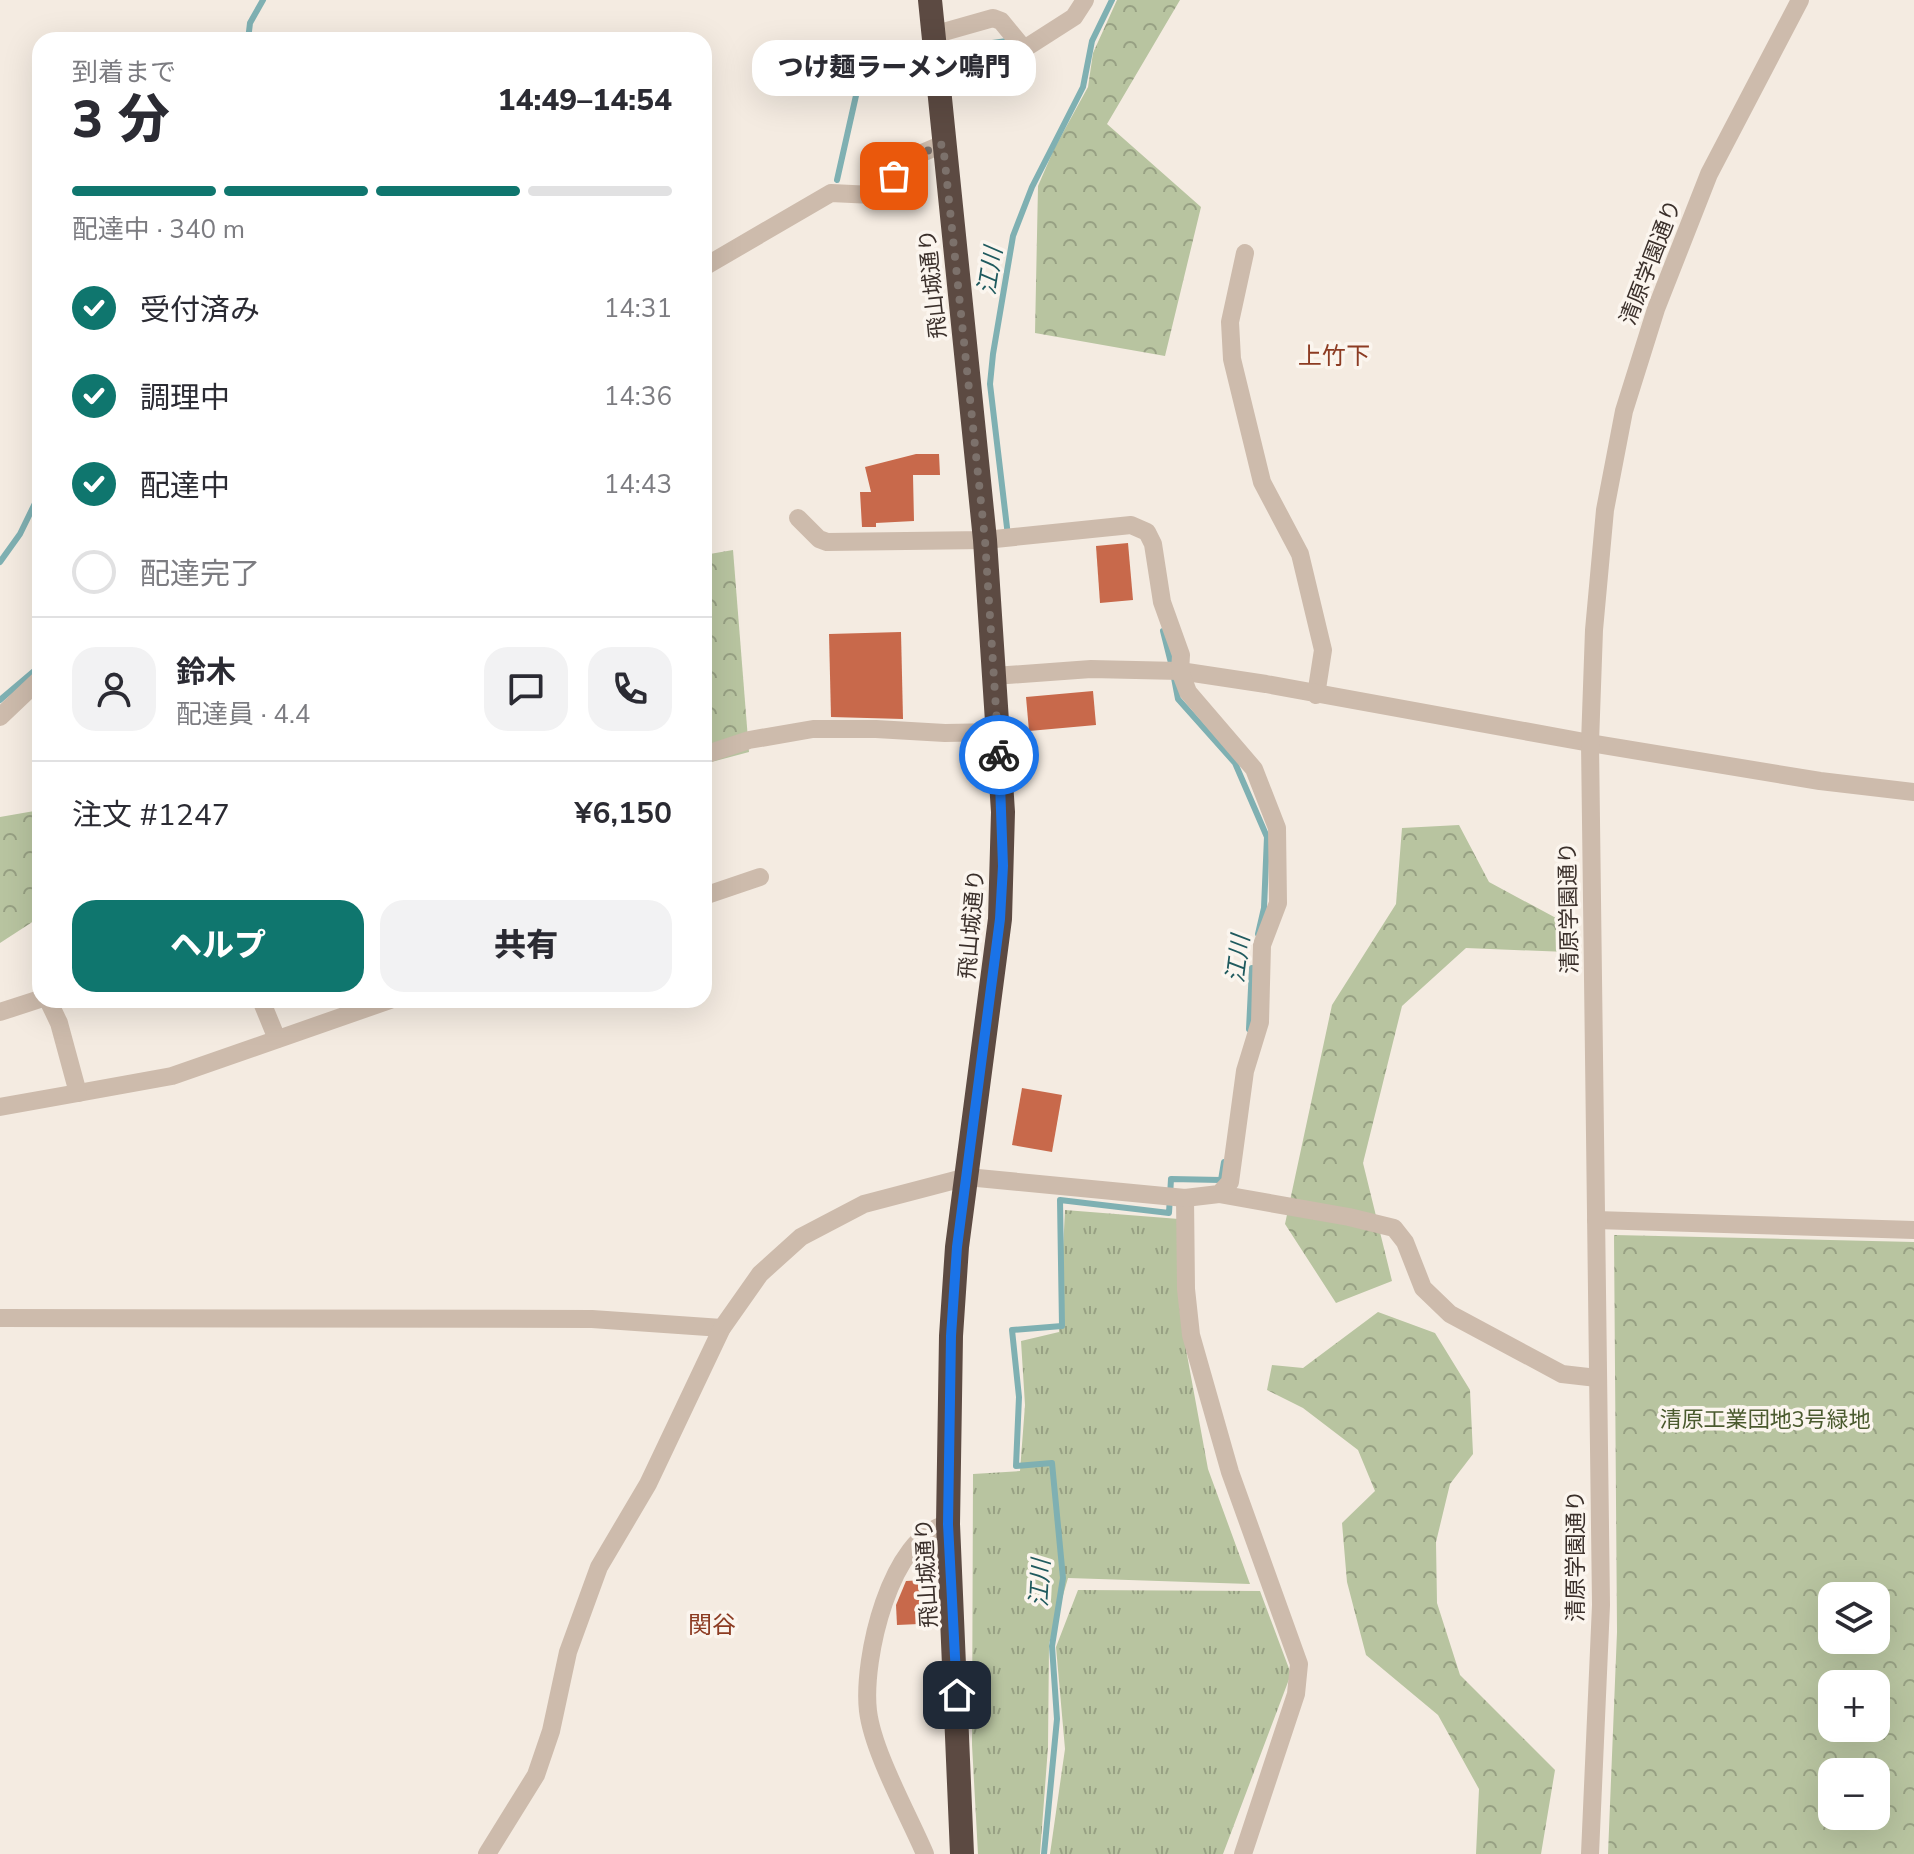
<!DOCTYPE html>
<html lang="ja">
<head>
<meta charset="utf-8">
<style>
	:root { --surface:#fff; --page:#f2f2f3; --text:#2b2b33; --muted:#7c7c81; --line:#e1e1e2; --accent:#0f766e }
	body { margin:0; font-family:"Nunito Sans","Noto Sans JP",sans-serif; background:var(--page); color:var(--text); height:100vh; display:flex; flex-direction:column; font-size:30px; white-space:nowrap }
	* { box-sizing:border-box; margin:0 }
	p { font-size:26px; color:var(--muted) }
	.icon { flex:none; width:44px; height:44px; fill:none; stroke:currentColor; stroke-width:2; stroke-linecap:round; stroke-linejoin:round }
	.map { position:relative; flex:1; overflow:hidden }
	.drawer { position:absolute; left:32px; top:32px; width:680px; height:976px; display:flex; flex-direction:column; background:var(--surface); border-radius:24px; box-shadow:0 8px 32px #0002 }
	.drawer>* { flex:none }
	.fabs { position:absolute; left:1818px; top:1582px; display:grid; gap:16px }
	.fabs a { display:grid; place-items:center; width:72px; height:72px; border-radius:16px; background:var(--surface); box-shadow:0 8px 32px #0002; font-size:40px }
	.pin { position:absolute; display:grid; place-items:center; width:68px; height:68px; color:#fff; margin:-34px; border-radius:16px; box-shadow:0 4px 12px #0006 }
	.courier { position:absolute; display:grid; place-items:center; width:80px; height:80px; margin:-40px; border:6px solid #1a73e8; border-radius:50%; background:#fff; color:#222; box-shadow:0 2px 10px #0007 }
	.bubble { position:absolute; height:56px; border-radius:24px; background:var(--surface); box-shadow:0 8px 32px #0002; font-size:26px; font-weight:800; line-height:56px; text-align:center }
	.overview em { font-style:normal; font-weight:800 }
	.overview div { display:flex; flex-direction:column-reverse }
	.overview { display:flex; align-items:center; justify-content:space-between; height:136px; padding:0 40px }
	h1 { font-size:52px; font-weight:800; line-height:60px }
	.bar { display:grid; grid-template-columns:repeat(4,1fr); gap:12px 8px; align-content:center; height:96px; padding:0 40px }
	.bar i { height:10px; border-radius:6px; background:var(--line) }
	.bar .selected { background:var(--accent) }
	.bar p { grid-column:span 4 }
	.line { display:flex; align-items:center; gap:20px; padding:0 40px; border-top:2px solid var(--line) }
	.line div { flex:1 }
	.round { display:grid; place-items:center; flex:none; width:84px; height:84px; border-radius:24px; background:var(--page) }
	ol { padding:0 40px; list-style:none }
	li { display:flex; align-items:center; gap:24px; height:88px }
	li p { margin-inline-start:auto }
	li .icon { padding:8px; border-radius:50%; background:var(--accent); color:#fff; stroke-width:4 }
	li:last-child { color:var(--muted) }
	li i { width:44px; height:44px; border:4px solid var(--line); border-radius:50% }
	.cta { display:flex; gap:16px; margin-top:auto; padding:16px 40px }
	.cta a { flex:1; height:92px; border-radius:24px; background:var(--accent); color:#fff; font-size:32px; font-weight:800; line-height:92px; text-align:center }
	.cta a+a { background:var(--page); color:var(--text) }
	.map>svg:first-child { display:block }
</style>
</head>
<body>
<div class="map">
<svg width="1914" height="1854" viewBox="0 0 1914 1854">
	<defs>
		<pattern id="grass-tufts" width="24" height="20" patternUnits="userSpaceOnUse" patternTransform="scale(2)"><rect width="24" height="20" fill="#b8c4a0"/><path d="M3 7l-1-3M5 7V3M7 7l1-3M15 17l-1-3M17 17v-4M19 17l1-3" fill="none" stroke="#97a083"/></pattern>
		<pattern id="forest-crowns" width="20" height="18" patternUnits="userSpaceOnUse" patternTransform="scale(2)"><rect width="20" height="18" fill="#b8c4a0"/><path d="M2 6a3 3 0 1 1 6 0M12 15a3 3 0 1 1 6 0" fill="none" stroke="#97a083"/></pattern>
	</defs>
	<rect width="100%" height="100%" fill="#f4ebe1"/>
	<g fill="url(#grass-tufts)">
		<polygon points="1065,1210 1179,1219 1183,1333 1208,1469 1250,1584 1068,1578 1049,1644 1048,1747 1040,1854 978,1854 972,1745 973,1474 1020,1471 1025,1405 1021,1341 1059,1332"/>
		<polygon points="1078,1590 1260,1591 1291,1674 1223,1854 1050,1854 1065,1749 1056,1647"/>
	</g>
	<g fill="url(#forest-crowns)" fill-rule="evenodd">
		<polygon points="1117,0 1180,0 1107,124 1201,207 1165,356 1035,333 1038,186 1054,149 1088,87 1093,53"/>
		<polygon points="733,550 749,752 704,764 704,555"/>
		<polygon points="40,810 40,917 0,943 0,817"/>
		<polygon points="1459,825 1489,882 1569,925 1567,952 1466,948 1402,1006 1363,1163 1392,1281 1336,1303 1285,1224 1332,1005 1396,904 1402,828"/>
		<path d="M1614,1235L1914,1242V1854H1608L1617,1632ZM1832,1596H1876V1640H1832ZM1876,1684V1728H1832V1684ZM1876,1772V1816H1832V1772Z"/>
		<polygon points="1378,1312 1435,1333 1470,1390 1473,1454 1450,1484 1436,1542 1437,1603 1460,1675 1555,1770 1541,1854 1476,1854 1479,1789 1438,1715 1366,1655 1347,1582 1342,1523 1375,1491 1358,1450 1303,1408 1267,1390 1272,1365 1303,1368"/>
	</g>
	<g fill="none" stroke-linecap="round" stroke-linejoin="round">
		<g stroke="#7fb0b2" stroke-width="6">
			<polyline points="248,40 250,23 263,0"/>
			<polyline points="942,50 1014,40"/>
			<polyline points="837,180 864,60 931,51"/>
			<polyline points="1008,536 990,384 993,354 1013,236 1032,187 1083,87 1092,41 1112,0"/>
			<polyline points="0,562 20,534 40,493"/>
			<polyline points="1163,631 1172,667"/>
			<polyline points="1174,678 1178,699 1235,763 1267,837 1264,908 1258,934"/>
			<polyline points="0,700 40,666"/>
			<polyline points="1249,1029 1252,968"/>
			<polyline points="1044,1854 1057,1719 1052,1646 1063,1578 1052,1463 1016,1466 1019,1397 1012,1330 1062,1326 1060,1200 1169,1213 1171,1179 1221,1180 1224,1162"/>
		</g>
	</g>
	<g fill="#c8694b">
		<polygon points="916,454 939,454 940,475 913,475 914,521 876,523 876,527 862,527 860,492 871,492 865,467"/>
		<polygon points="1128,543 1133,600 1100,603 1096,546"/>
		<polygon points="901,632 903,719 831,717 829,634"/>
		<polygon points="1093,691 1096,725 1029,731 1026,697"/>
		<polygon points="1022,1088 1062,1095 1052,1152 1012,1145"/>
		<polygon points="924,1580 927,1615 919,1624 897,1625 896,1605 906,1581"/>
	</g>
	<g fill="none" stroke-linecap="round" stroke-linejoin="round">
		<g stroke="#cdbbac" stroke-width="18">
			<polyline points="933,35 993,18 1001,21 1024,49 1074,17 1085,0"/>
			<polyline points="1245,253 1230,322 1232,359 1262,482 1300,554 1323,650 1316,695"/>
			<polyline points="704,267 831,193 873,195 915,156 943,144"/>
			<polyline points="994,676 1091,669 1180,671 1266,684 1590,743 1820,781 1914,792"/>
			<polyline points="0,717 40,679"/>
			<polyline points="704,755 749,740 813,729 876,729 945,733 998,732"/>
			<polyline points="704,896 760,877"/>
			<polyline points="261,1000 277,1039"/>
			<polyline points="0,1012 40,999"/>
			<polyline points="78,1093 172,1076 390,1000"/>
			<polyline points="0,1107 78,1093 59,1023 48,1000"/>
			<polyline points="1219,1194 1349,1217 1394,1228 1405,1242 1423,1288 1450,1314 1562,1374 1597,1378"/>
			<polyline points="1185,1198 1186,1289 1191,1335 1230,1472 1299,1664 1296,1694 1243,1854"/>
			<polyline points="1596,1220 1914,1230"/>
			<polyline points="0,1318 592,1319 722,1328"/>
			<polyline points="487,1854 536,1775 551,1731 568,1652 599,1567 648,1484 722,1328 760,1274 801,1237 864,1204 967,1177 1185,1198 1219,1194 1230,1182 1245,1071 1260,1022 1262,945 1278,903 1277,828 1254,769 1188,692 1180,671 1181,655 1162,602 1153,544 1147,532 1131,525 985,540 827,542 819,539 798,518"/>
			<path d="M925,1854C908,1814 873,1752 868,1711C862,1660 890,1535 948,1524"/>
			<polyline points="1590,1854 1601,1605 1590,743 1594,630 1605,510 1624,411 1656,309 1709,174 1800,0"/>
		</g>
		<polyline stroke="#5c4a42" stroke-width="24" points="930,0 985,540 1003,812 1000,919 957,1247 951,1336 948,1524 962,1854"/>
	</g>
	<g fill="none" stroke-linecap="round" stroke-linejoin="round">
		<polyline stroke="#7c716b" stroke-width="8" stroke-dasharray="0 14.4" points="894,176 915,156 943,144 985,540 999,755"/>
		<polyline stroke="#1a73e8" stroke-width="10" points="957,1695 948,1524 951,1336 957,1247 1000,919 1003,866 999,755"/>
	</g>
	<g text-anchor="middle" stroke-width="7" stroke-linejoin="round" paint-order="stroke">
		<g font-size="22" fill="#3b302b" stroke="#fbf5ee">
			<text transform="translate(1650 262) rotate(-69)" y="8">清原学園通り</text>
			<text transform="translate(932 284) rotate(-96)" y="8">飛山城通り</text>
			<text transform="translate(1568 908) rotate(-91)" y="8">清原学園通り</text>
			<text transform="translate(971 924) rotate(-85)" y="8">飛山城通り</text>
			<text transform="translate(1575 1556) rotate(-90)" y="8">清原学園通り</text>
			<text transform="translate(926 1573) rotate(-93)" y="8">飛山城通り</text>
		</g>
		<g font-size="22" fill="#4a5a2e" stroke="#fbf5ee">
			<text x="1765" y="1427">清原工業団地3号緑地</text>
		</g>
		<g font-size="24" font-style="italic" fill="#1f5a5e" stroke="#fbf5ee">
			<text transform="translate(990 271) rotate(-81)" y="8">江川</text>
			<text transform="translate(1238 959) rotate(-83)" y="8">江川</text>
			<text transform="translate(1040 1583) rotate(-87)" y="8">江川</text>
		</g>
		<g font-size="24" fill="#8c3b22" stroke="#fbf5ee">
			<text x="1334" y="364">上竹下</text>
			<text x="712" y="1633">関谷</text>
		</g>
	</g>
</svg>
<div class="fabs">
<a><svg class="icon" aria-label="layers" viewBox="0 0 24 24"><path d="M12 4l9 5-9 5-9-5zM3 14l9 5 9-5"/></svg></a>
<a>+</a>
<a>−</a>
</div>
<div class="pin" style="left:894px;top:176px;background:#ea580c"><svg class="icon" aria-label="bag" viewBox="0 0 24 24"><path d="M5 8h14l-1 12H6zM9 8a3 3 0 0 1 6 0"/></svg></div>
<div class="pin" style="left:957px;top:1695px;background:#1f2937"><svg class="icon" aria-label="home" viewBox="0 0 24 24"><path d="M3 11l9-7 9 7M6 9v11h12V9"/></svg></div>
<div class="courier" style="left:999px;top:755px"><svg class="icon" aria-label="bike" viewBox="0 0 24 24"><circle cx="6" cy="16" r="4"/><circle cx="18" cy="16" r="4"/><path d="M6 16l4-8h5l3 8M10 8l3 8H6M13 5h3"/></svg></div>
<div class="bubble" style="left:752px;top:40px;width:284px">つけ麺ラーメン鳴門</div>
<section class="drawer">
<div class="overview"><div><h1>3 分</h1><p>到着まで</p></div><em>14:49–14:54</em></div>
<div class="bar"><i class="selected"></i><i class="selected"></i><i class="selected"></i><i></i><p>配達中 · 340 m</p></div>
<ol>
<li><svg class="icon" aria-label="check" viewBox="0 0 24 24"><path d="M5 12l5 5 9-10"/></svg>受付済み<p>14:31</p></li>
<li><svg class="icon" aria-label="check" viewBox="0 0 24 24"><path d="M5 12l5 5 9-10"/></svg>調理中<p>14:36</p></li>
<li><svg class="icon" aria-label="check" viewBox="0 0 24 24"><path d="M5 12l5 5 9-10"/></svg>配達中<p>14:43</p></li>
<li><i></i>配達完了</li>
</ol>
<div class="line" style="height:144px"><a class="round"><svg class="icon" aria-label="person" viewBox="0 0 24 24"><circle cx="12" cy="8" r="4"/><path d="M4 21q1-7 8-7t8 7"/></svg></a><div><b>鈴木</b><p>配達員 · 4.4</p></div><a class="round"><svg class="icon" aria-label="chat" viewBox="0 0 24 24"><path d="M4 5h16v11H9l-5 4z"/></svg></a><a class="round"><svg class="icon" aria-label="phone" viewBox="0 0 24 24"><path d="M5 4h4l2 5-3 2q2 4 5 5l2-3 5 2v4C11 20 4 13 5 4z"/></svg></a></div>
<div class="line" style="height:104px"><div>注文 #1247</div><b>¥6,150</b></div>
<div class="cta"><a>ヘルプ</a><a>共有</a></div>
</section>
</div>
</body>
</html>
